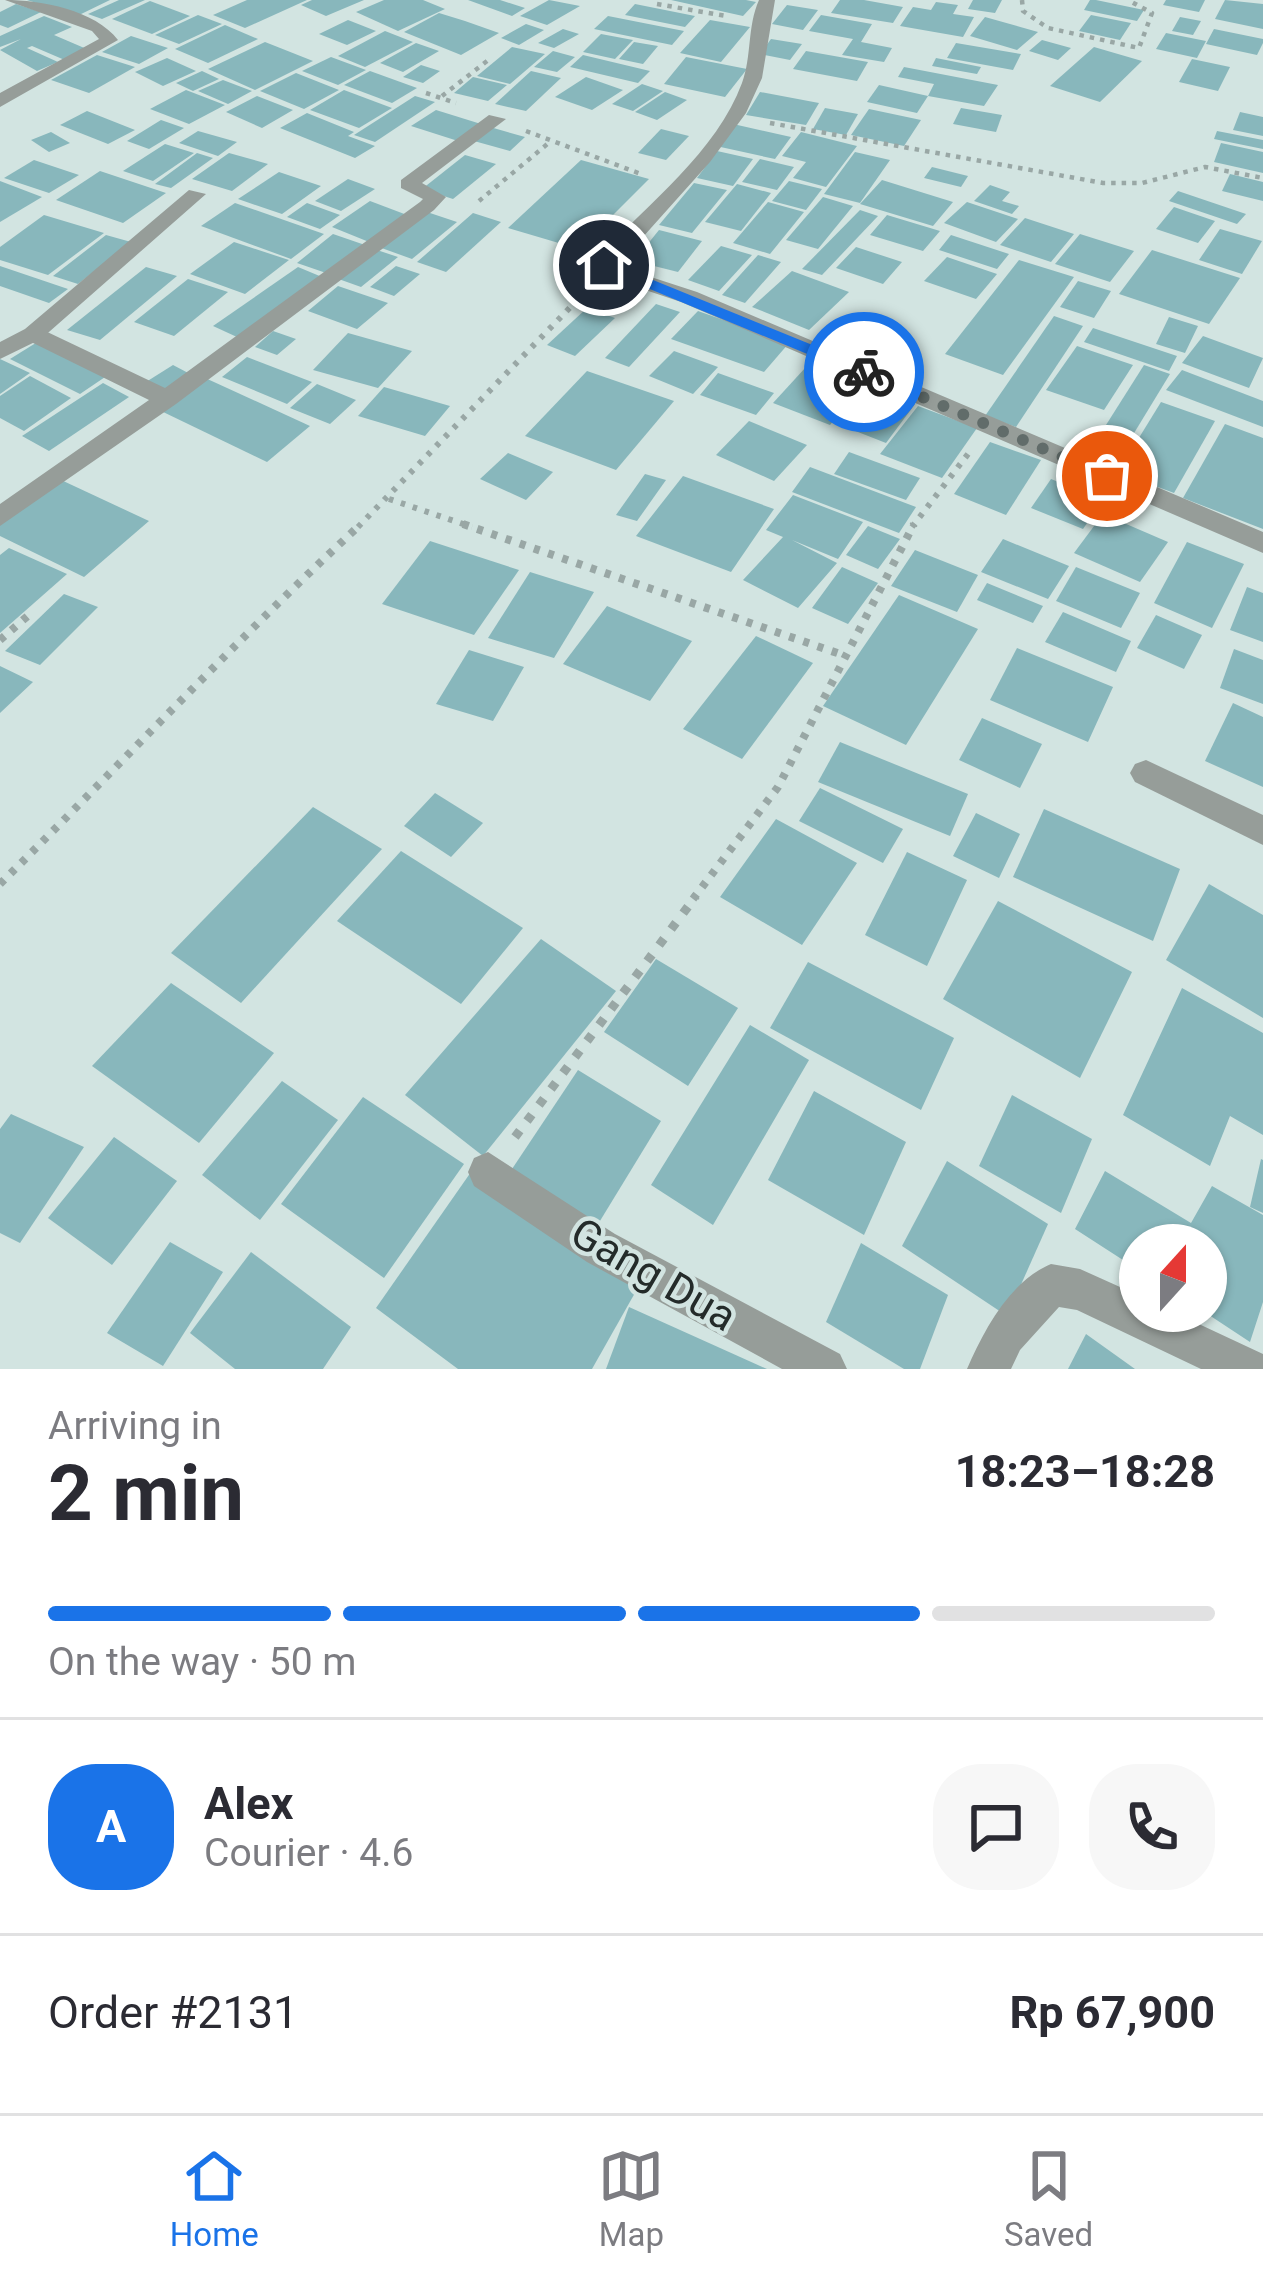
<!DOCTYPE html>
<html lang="en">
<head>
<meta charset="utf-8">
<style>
	:root { --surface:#fff; --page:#f7f7f7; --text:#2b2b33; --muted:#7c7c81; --line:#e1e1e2; --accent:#1a73e8 }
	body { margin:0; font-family:Roboto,sans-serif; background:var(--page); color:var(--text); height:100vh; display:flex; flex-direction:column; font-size:45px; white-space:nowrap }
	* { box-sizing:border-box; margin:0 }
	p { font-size:39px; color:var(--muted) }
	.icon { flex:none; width:66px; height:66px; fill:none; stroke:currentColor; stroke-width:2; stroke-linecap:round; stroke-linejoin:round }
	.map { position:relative; height:1369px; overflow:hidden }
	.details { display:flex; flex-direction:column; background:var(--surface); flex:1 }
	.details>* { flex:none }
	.needle { width:78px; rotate:21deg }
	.buttons { position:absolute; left:1119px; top:1224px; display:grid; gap:24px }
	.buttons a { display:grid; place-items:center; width:108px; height:108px; border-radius:50%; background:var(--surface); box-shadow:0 3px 9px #0004; font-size:60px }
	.pin { position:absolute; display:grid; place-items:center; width:102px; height:102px; color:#fff; margin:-51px; border:6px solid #fff; border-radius:50%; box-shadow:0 3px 12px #0007 }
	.courier { position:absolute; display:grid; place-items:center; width:120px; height:120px; margin:-60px; border:9px solid #1a73e8; border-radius:50%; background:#fff; color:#222; box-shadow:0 3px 15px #0007 }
	.headline em { font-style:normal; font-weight:700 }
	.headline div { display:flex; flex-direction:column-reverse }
	.headline { display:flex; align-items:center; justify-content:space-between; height:204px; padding:0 48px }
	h1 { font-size:78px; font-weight:700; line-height:90px }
	.bar { display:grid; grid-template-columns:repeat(4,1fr); gap:18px 12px; align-content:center; height:144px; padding:0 48px }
	.bar i { height:15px; border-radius:9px; background:var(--line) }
	.bar .on { background:var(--accent) }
	.bar p { grid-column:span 4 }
	.line { display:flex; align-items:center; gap:30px; padding:0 48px; border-top:3px solid var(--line) }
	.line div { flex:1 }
	.round { display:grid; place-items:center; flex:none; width:126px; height:126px; border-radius:48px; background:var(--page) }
	.dock { display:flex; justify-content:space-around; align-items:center; height:168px; border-top:3px solid var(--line); background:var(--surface); font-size:33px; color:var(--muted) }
	.dock a { display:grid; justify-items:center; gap:6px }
	.dock .on { color:var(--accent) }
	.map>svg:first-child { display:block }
</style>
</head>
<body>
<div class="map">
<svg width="1263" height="1369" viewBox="0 0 1263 1369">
	<rect width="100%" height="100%" fill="#d2e4e1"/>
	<g fill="#88b7bc">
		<polygon points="27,0 110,0 77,16"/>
		<polygon points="119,0 145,0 102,19 88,14"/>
		<polygon points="247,0 307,0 245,28 213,15"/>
		<polygon points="312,0 364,0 326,16 301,5"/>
		<polygon points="384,0 423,0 445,9 398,31 356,12"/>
		<polygon points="468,0 500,0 525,8 512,16"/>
		<polygon points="549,0 580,6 547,25 520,16"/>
		<polygon points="671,0 746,0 756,2 743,16"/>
		<polygon points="840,0 864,0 903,7 893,23 831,13"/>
		<polygon points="973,0 1002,0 995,13 968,9"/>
		<polygon points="1090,0 1096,0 1144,10 1137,21 1084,10"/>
		<polygon points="1166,0 1205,0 1199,12 1163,5"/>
		<polygon points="1225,0 1263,4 1263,29 1215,19"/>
		<polygon points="150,1 190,16 152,34 112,19"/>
		<polygon points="936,2 958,5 953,14 974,17 963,37 900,26 913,7 931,10"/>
		<polygon points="16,4 41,12 8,28 0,25 0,12"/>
		<polygon points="635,4 695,16 685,27 625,15"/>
		<polygon points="787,5 818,10 803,30 772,24"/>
		<polygon points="439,13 465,21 499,33 461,55 404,32"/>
		<polygon points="198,15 222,24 179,44 155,35"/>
		<polygon points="821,15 872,24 861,42 892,48 884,62 842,55 853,39 809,31"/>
		<polygon points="1091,15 1131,23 1120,40 1079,31"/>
		<polygon points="44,16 72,27 54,35 89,50 67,61 32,46 27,48 58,62 37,71 0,50 21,39 0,47 0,36"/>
		<polygon points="608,16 684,31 672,45 594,29"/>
		<polygon points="985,17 1038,32 1017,50 970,36"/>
		<polygon points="1180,17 1201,21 1193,35 1172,31"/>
		<polygon points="348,20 376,31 347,45 319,34"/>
		<polygon points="710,20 750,27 721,62 680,53"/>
		<polygon points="526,24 544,30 519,45 501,38"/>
		<polygon points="225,25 258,39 208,63 175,49"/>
		<polygon points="563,29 579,34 554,48 538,43"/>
		<polygon points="1214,29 1263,39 1263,43 1257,55 1206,44"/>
		<polygon points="385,31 413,42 365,67 338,56"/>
		<polygon points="1166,33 1206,41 1197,58 1156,49"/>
		<polygon points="601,34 633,40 615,59 583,52"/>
		<polygon points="131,36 168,48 139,64 102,52"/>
		<polygon points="771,39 802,44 790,60 760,54"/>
		<polygon points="1042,40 1071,48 1058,60 1029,51"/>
		<polygon points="265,42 313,61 255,90 208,69"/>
		<polygon points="634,42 658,46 643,64 619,59"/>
		<polygon points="416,43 439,51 403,72 380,63"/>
		<polygon points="956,43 1021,54 1013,70 947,58"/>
		<polygon points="512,47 545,54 510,84 477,76"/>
		<polygon points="1094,47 1142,61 1100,102 1050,86"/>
		<polygon points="553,51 575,57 557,72 534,67"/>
		<polygon points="806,51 868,62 857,81 793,69"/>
		<polygon points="97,55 135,67 89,93 51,80"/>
		<polygon points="583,55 650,71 638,83 570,67"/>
		<polygon points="331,57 366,70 338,85 302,71"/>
		<polygon points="686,57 747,69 725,97 664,84"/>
		<polygon points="167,58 196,71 163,86 135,72"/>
		<polygon points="936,58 981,67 977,74 932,66"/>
		<polygon points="1192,59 1230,67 1218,91 1179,82"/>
		<polygon points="421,65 440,71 423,83 403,77"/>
		<polygon points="904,67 998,85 984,106 928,96 934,84 898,77"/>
		<polygon points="202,71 219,79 193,91 176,83"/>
		<polygon points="370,71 417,88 392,103 344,85"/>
		<polygon points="531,71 561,78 526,111 495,104"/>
		<polygon points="296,73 339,90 304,109 260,91"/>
		<polygon points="473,77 507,85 488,101 454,93"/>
		<polygon points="586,77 623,90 592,110 555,97"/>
		<polygon points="223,80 252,91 228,104 198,91"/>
		<polygon points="642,84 663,91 633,111 612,104"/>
		<polygon points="879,85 928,96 917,113 867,102"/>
		<polygon points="186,90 225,105 189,124 150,109"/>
		<polygon points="344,90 392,108 359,128 310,110"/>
		<polygon points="665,92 687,100 657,120 635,112"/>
		<polygon points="760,92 819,103 806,125 746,115"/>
		<polygon points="257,96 293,110 262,128 226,112"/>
		<polygon points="415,96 435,102 375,142 354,135"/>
		<polygon points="825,108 858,114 846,135 813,129"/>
		<polygon points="961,108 1002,115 996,132 953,124"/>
		<polygon points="869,109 921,120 904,146 851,135"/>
		<polygon points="436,110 481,124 458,141 411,126"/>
		<polygon points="87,111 135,130 108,144 60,125"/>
		<polygon points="1240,112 1263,117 1263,136 1233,130"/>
		<polygon points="307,113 354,132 348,136 375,146 355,158 280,128"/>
		<polygon points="161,120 184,128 149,149 127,141"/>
		<polygon points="733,124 791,137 775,159 716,146"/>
		<polygon points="490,127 525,137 510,151 474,141"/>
		<polygon points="661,129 689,136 666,160 638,153"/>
		<polygon points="198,131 237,142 218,156 179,143"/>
		<polygon points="1217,131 1263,140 1263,149 1214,139"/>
		<polygon points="51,132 70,143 49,152 31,140"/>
		<polygon points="801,132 857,146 826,187 793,178 806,162 782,156"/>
		<polygon points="1221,143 1263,152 1263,173 1214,162"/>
		<polygon points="165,144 194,153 153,181 123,171"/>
		<polygon points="717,151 753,159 733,186 697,178"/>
		<polygon points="855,152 890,160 860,203 824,194"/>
		<polygon points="197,153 213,158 171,188 155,184"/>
		<polygon points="229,153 268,164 232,191 192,179"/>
		<polygon points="465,155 496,164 453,199 422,189"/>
		<polygon points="760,159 794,167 777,190 742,182"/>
		<polygon points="34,160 79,175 49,193 4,178"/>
		<polygon points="581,160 649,179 579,249 508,228"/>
		<polygon points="932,167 968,176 961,187 924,178"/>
		<polygon points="100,171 166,193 123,223 56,200"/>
		<polygon points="279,172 321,186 282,214 238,199"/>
		<polygon points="1230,174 1263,182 1263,201 1222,191"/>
		<polygon points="348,179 375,189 341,211 315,201"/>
		<polygon points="882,180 953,202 933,226 860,204"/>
		<polygon points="0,181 42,197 0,222"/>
		<polygon points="789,181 822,189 806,210 772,201"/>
		<polygon points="694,183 727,190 692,233 659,225"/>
		<polygon points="737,184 771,193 741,231 705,222"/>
		<polygon points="990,185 1010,192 1002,201 1019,206 1012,214 974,201"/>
		<polygon points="1178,191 1246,214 1237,224 1169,201"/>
		<polygon points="823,197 853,206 818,249 786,240"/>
		<polygon points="370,201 407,215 369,242 332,227"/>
		<polygon points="768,202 804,212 770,254 733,243"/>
		<polygon points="967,202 1018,219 996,242 944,223"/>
		<polygon points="235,203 324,234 291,259 201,226"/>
		<polygon points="307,203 340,215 320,229 287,217"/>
		<polygon points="1174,207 1215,221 1198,243 1156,229"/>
		<polygon points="421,210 457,222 412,259 376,246"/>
		<polygon points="860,210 878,216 822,275 802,269"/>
		<polygon points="473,213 501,222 446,272 417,262"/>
		<polygon points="44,215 104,233 48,275 0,260 0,247"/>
		<polygon points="887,215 940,231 923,251 870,235"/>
		<polygon points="1025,218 1074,234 1051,262 1000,245"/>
		<polygon points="1220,229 1262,241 1242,274 1199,260"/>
		<polygon points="659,230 702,241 678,272 634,261"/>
		<polygon points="333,234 365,245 329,274 297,263"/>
		<polygon points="1080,234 1134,251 1110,282 1055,264"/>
		<polygon points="106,235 131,242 78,284 53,276"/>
		<polygon points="951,235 1009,254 997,269 939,250"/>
		<polygon points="234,242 289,260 245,294 190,274"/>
		<polygon points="721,246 752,255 719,291 688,280"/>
		<polygon points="856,247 902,262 883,284 836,268"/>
		<polygon points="371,248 398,257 361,287 333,277"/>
		<polygon points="1152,250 1240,278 1209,324 1119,294"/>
		<polygon points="758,255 781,262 745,303 722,295"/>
		<polygon points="947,257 997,274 976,299 924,281"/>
		<polygon points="1019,260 1074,277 1003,375 945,354"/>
		<polygon points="0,266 68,289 49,303 0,286"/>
		<polygon points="396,266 420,274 394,296 370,287"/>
		<polygon points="146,267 177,276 100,340 67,330"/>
		<polygon points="298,267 322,277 237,337 213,326"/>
		<polygon points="792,271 849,292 809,330 752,307"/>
		<polygon points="188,279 228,292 174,336 134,322"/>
		<polygon points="1078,281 1111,291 1094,318 1060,307"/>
		<polygon points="338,286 388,303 357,329 308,311"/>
		<polygon points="656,304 680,312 629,367 605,358"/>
		<polygon points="587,308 615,318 575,356 547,345"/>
		<polygon points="698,311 789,343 764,372 671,339"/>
		<polygon points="1054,316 1083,326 1016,427 985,416"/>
		<polygon points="1169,317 1198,326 1185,353 1156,344"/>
		<polygon points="1093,328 1177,356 1169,371 1084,342"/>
		<polygon points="273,331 296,339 277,355 255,347"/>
		<polygon points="348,333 412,351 378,388 313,370"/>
		<polygon points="1203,336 1263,358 1249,388 1182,363"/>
		<polygon points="39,341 108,375 80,394 10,359"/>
		<polygon points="1077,346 1133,365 1104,410 1046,390"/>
		<polygon points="674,351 718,367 693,394 649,376"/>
		<polygon points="247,357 312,382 287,404 222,377"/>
		<polygon points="0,359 30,373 0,394"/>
		<polygon points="173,365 192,375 165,393 146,382"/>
		<polygon points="1144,365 1170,374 1114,466 1087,455"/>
		<polygon points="806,367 861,387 830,425 773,403"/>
		<polygon points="1182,370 1263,401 1263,427 1166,390"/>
		<polygon points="587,371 674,401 616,470 525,436"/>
		<polygon points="718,373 774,393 756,415 700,395"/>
		<polygon points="30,376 71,398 24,431 0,418 0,396"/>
		<polygon points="203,377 310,426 267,462 159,410"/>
		<polygon points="103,383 129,397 49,451 22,436"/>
		<polygon points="317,384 356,400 330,424 290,408"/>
		<polygon points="865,385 915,404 886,443 835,423"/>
		<polygon points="384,387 450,406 425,436 358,416"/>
		<polygon points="1161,402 1215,421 1174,493 1118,472"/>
		<polygon points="918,406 977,428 942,478 880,454"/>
		<polygon points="749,421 807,445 774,481 716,455"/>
		<polygon points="1225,424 1263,438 1263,529 1183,498"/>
		<polygon points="990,442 1041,460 1006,515 954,494"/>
		<polygon points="849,452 920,478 906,500 834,474"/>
		<polygon points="508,453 553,472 526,500 480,479"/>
		<polygon points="810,467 916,507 899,533 792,492"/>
		<polygon points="645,474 666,480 637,521 616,515"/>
		<polygon points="683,476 774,509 731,572 636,536"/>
		<polygon points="59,479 149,521 84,577 0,536 0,525"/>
		<polygon points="1051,479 1103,500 1083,529 1031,508"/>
		<polygon points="793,495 863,522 838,559 792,540 837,563 798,608 743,580 783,537 766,530"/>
		<polygon points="1103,514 1168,542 1140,582 1074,553"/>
		<polygon points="868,526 900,539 878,569 846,555"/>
		<polygon points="1003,539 1069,566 1048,599 981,572"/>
		<polygon points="430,541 519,570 474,635 382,604"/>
		<polygon points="1187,542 1244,564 1212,628 1154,603"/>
		<polygon points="9,548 67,574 0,633 0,555"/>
		<polygon points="915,550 978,575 957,612 891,586"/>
		<polygon points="842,567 878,583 848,624 812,608"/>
		<polygon points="1076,567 1140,593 1121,628 1056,601"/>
		<polygon points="530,572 594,592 554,658 488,638"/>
		<polygon points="987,583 1043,606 1033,623 977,600"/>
		<polygon points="1247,587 1263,593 1263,642 1230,630"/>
		<polygon points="64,594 98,607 40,665 5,651"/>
		<polygon points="899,595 978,629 906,745 823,706"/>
		<polygon points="607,606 692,641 650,701 563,664"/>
		<polygon points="1063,612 1131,641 1116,672 1045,642"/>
		<polygon points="1156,615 1202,635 1184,669 1137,648"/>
		<polygon points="756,636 813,663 742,759 683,729"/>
		<polygon points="1017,648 1113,687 1088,742 990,700"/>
		<polygon points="1234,649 1263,660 1263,704 1220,688"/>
		<polygon points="469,650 524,667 493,721 436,704"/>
		<polygon points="0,666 33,682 0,713"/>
		<polygon points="1233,703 1263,717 1263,787 1205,761"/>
		<polygon points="982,718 1042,744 1020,788 959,760"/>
		<polygon points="840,742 968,794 950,836 818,782"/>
		<polygon points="820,788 903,829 883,863 799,821"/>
		<polygon points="435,793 483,823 451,857 404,826"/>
		<polygon points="313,807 382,849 241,1003 171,953"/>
		<polygon points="1044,809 1180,869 1153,941 1013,877"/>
		<polygon points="976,813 1020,834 999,878 953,856"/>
		<polygon points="776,819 857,863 802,945 720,897"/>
		<polygon points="401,851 523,928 461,1004 337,921"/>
		<polygon points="907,852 967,880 927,966 865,935"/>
		<polygon points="1209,884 1263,915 1263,1018 1166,960"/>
		<polygon points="998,901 1132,972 1080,1078 943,999"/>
		<polygon points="541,939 616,991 483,1156 405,1095"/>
		<polygon points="656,959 738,1008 688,1086 604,1032"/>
		<polygon points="808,962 954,1038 921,1110 770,1028"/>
		<polygon points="171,983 274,1053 199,1143 92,1066"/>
		<polygon points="1182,988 1263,1033 1263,1135 1230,1116 1210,1166 1123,1115"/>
		<polygon points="750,1025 809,1060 713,1225 651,1185"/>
		<polygon points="578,1070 661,1121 592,1234 506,1178"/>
		<polygon points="282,1081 338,1120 260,1220 202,1175"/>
		<polygon points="814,1091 906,1142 864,1235 768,1180"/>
		<polygon points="1012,1095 1092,1139 1061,1213 979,1166"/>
		<polygon points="363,1097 464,1164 384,1278 281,1204"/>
		<polygon points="11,1114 84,1147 20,1243 0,1233 0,1129"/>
		<polygon points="114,1137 177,1181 112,1265 48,1218"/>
		<polygon points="1261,1159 1263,1160 1263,1213 1250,1207"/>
		<polygon points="947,1161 1048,1224 1007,1316 902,1246"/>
		<polygon points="1105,1171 1191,1223 1212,1186 1263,1215 1263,1302 1250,1342 1206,1313 1206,1245 1140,1245 1140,1271 1075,1229"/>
		<polygon points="471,1172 640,1284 592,1369 458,1369 376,1308"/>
		<polygon points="170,1242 223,1272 163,1366 107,1333"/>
		<polygon points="861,1243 948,1295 920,1369 904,1369 826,1322"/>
		<polygon points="251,1252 351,1327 323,1369 235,1369 190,1333"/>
		<polygon points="629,1307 767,1369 606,1369"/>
		<polygon points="1086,1334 1135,1369 1068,1369"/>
	</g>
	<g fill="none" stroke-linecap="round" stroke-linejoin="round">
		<g stroke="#99a7a5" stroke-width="4.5" stroke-dasharray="4.5 6" stroke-linecap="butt">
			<polyline points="1022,0 1023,11 1048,28 1139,48 1152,13 1128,0"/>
			<polyline points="657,4 726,16"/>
			<polyline points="426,93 456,103"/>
			<polyline points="442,96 491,58"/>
			<polyline points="770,123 1103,183 1142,183 1205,167 1263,178"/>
			<polyline points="526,131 641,174"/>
			<polyline points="479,201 551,141"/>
		</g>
		<g stroke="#99a7a5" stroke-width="6" stroke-dasharray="4.5 8" stroke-linecap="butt">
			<polyline points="389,499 472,527"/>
			<polyline points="358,527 585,292"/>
			<polyline points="912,527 968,454"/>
		</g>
		<g stroke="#99a7a5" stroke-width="8" stroke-dasharray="6 9" stroke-linecap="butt">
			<polyline points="463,524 843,655"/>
			<polyline points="0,640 30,614"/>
			<path d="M0,884C121,764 236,640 361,524"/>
			<polyline points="693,899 778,787 914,524"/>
		</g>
		<polyline stroke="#99a7a5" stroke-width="9" stroke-dasharray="8 12" stroke-linecap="butt" points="515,1137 696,896"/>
		<polygon fill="#969d99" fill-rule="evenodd" points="489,115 506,119 422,183 446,197 434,210 176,404 0,526 0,504 149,400 25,339 25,329 41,329 165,388 420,202 423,199 401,188 401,180"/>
		<g fill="#969d99" fill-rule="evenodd">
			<path d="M5,0C41,0 95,10 118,40L0,107V93L99,39L92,31Z"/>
			<path d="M759,0H775L762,78L746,113L710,162L617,266L697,292L1263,532V553L681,302L598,274L599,256C648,204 717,151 742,83C752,56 747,27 759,0Z"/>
			<polygon points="189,190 206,194 41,339 0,359 0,342 25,329"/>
			<polygon points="1146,760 1263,815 1263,845 1135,782 1130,773 1135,764"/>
			<polygon points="488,1152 615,1234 840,1354 847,1369 782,1369 587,1262 474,1186 468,1172 474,1158"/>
			<path d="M1051,1264L1080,1269L1140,1296V1311H1171L1263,1354V1369H1201L1077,1310L1059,1307L1020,1350L1011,1369H967C984,1330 1010,1281 1051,1264Z"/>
		</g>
	</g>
	<polygon fill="#1a73e8" points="604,260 869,368 872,372 858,375 599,268"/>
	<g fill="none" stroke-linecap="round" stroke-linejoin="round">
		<polyline stroke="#616c6a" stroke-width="12" stroke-dasharray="0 21.6" points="864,372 1107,476"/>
	</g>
	<g text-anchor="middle" stroke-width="9" stroke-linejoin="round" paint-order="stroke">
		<g font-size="42" fill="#242b2a" stroke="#d2e4e1">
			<text transform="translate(654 1274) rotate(30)" y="15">Gang Dua</text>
		</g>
	</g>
</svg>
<div class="buttons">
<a><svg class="needle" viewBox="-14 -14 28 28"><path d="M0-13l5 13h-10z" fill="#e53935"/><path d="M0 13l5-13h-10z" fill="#7c7c81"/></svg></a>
</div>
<div class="pin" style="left:1107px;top:476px;background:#ea580c"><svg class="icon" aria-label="bag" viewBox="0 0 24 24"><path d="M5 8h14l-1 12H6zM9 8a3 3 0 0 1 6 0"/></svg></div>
<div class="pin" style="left:604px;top:265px;background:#1f2937"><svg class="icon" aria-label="home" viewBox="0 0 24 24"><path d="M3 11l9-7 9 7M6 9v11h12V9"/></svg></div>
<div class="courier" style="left:864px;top:372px"><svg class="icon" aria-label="bike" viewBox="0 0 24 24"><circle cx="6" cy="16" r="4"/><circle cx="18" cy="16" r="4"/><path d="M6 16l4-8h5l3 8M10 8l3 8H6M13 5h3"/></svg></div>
</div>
<section class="details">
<div class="headline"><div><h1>2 min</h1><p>Arriving in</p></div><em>18:23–18:28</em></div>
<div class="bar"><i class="on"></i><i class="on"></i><i class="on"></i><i></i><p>On the way · 50 m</p></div>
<div class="line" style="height:216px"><b class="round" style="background:var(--accent);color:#fff">A</b><div><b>Alex</b><p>Courier · 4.6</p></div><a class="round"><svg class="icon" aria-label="chat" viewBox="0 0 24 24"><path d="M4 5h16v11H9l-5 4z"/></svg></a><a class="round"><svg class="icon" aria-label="phone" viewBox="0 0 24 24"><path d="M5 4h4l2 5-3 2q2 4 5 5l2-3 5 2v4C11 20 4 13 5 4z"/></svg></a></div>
<div class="line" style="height:156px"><div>Order #2131</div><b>Rp 67,900</b></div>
</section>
<nav class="dock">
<a class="on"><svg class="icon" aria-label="home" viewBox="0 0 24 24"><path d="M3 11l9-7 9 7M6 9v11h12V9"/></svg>Home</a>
<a><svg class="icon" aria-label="map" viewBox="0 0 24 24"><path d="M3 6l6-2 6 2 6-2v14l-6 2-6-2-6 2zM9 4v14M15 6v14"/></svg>Map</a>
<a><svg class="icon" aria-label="saved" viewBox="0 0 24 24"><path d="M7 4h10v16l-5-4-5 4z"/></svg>Saved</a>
</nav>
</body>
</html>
